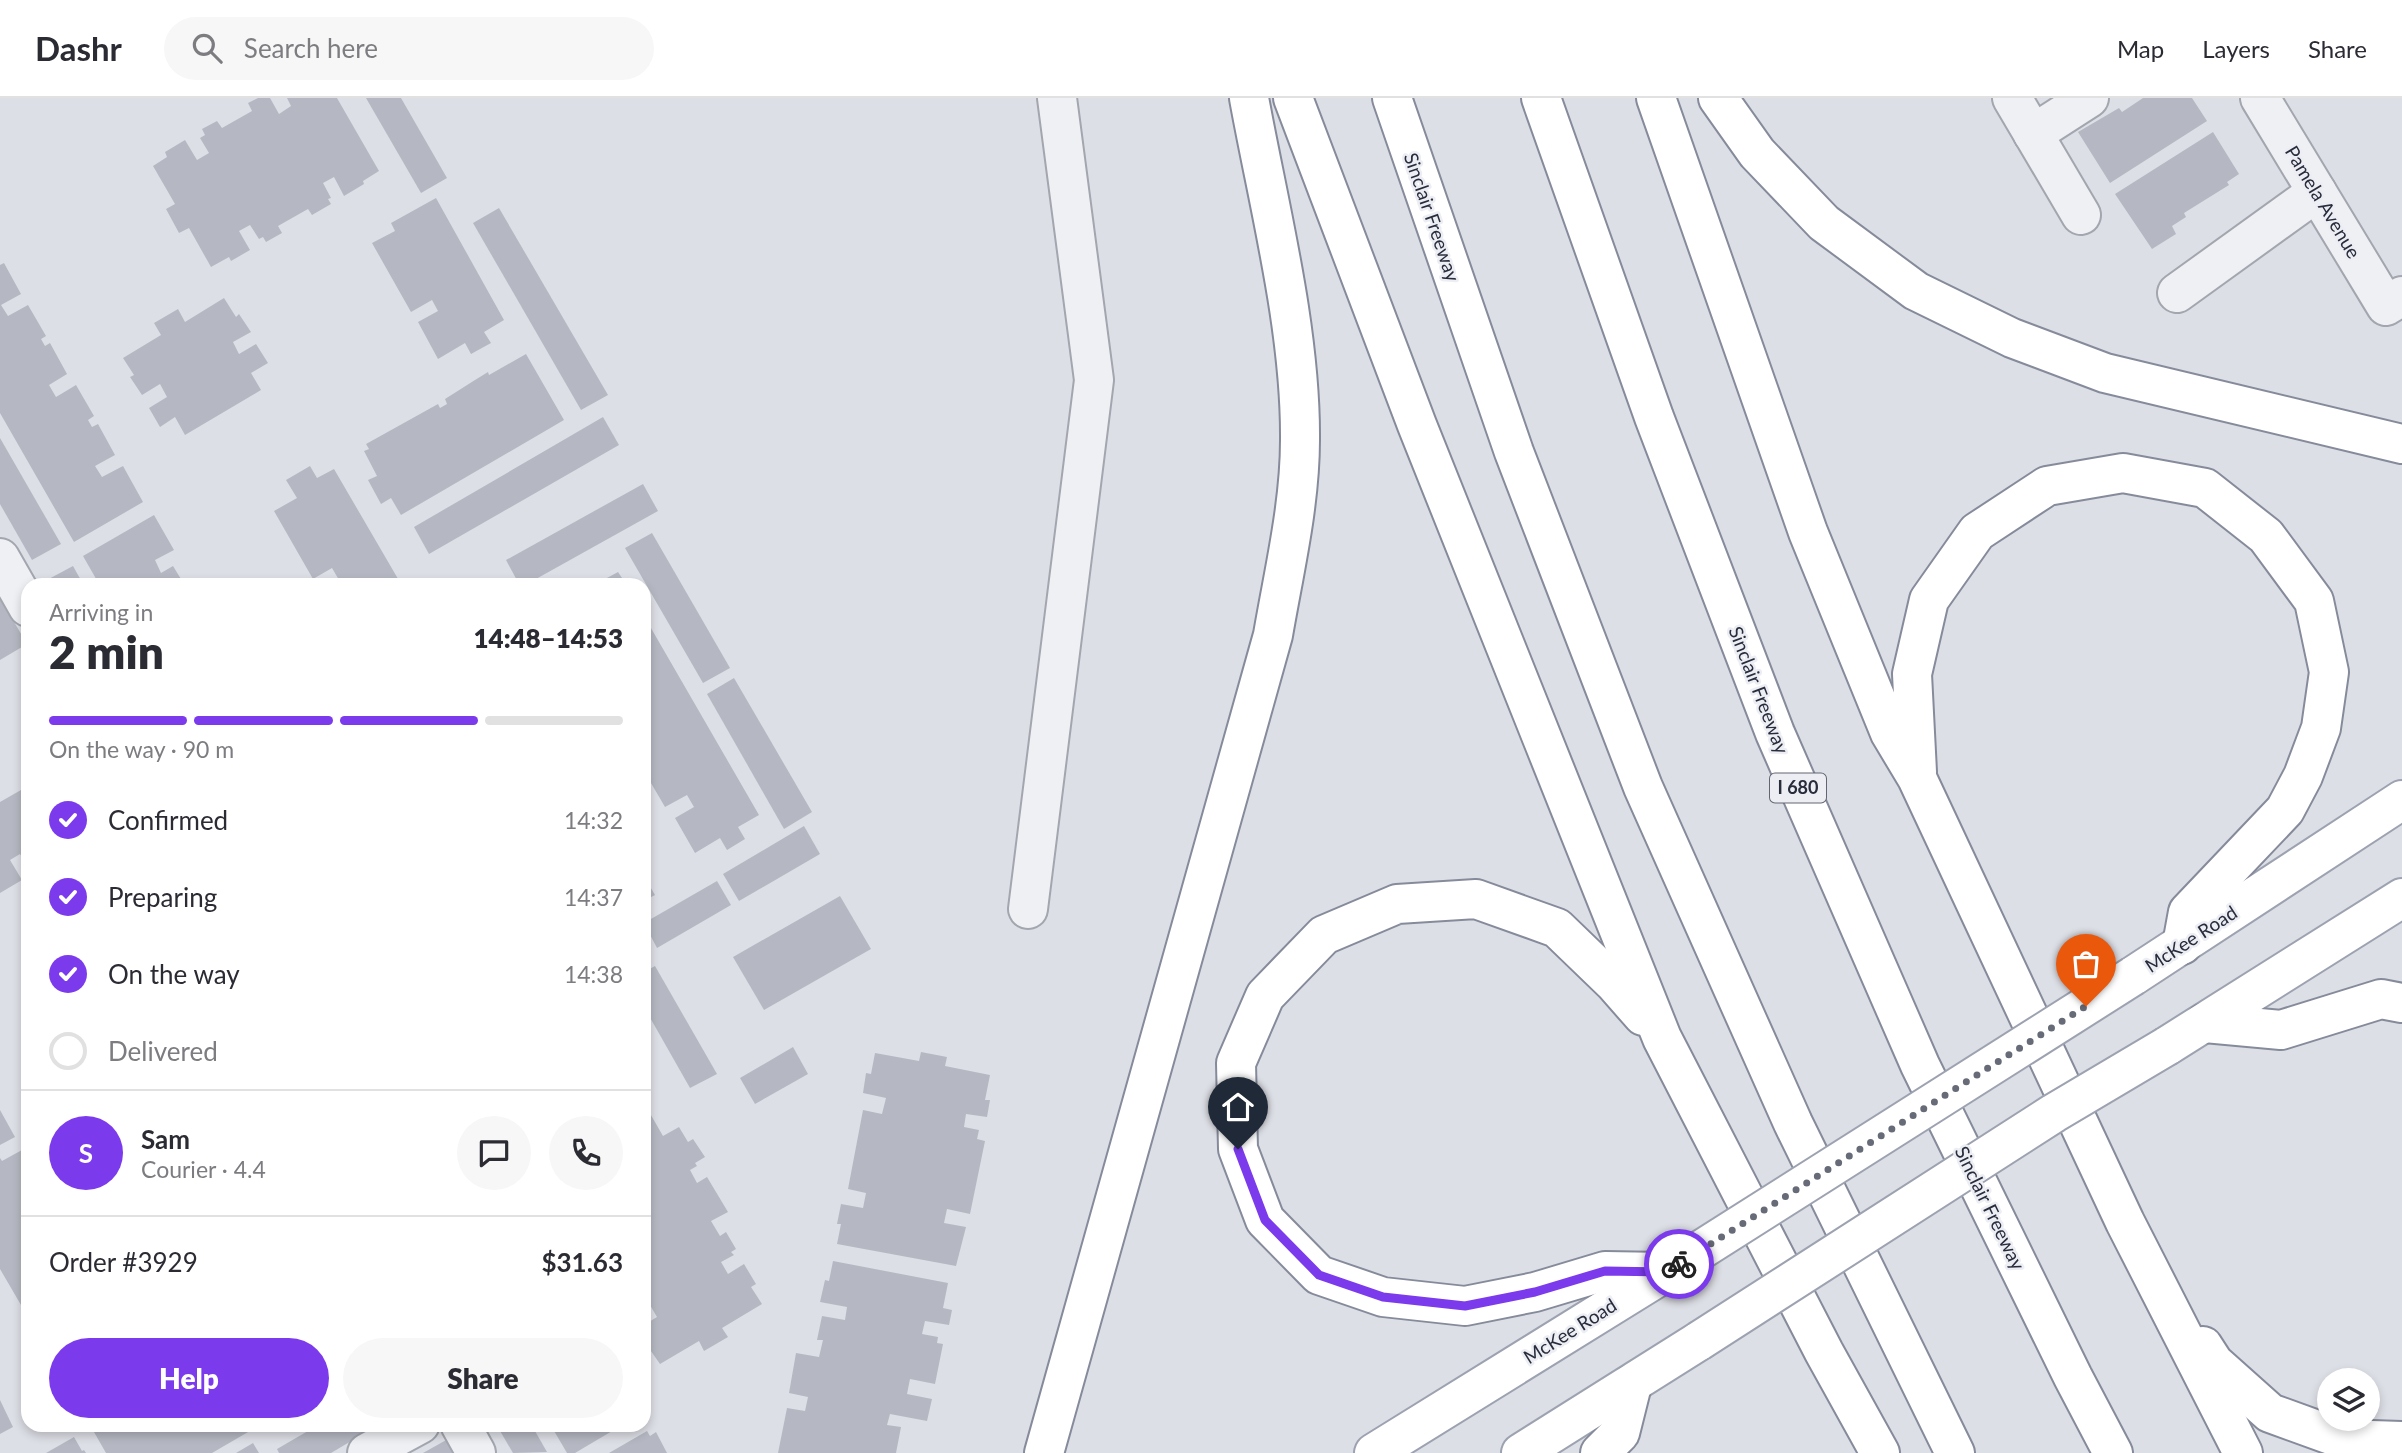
<!DOCTYPE html>
<html lang="en">
<head>
<meta charset="utf-8">
<style>
	:root { --surface:#fff; --page:#f7f7f7; --text:#2b2b33; --muted:#7c7c81; --line:#e1e1e2; --accent:#7c3aed }
	body { margin:0; font-family:Lato,sans-serif; background:var(--page); color:var(--text); height:100vh; display:flex; flex-direction:column; font-size:26px; white-space:nowrap }
	* { box-sizing:border-box; margin:0 }
	p { font-size:23px; color:var(--muted) }
	.icon { flex:none; width:38px; height:38px; fill:none; stroke:currentColor; stroke-width:2; stroke-linecap:round; stroke-linejoin:round }
	.map { position:relative; flex:1; overflow:hidden }
	.details { position:absolute; left:21px; top:480px; width:630px; height:854px; display:flex; flex-direction:column; background:var(--surface); border-radius:21px; box-shadow:0 4px 10px #0003 }
	.details>* { flex:none }
	.tools { position:absolute; left:2317px; top:1270px; display:grid; gap:14px }
	.tools a { display:grid; place-items:center; width:63px; height:63px; border-radius:50%; background:var(--surface); box-shadow:0 4px 10px #0003; font-size:35px }
	.pin { position:absolute; display:grid; place-items:center; width:60px; height:60px; color:#fff; margin:-72px -30px; border-radius:50% 50% 50% 0; rotate:-45deg; box-shadow:0 0 7px #0007 }
	.pin .icon { rotate:45deg }
	.courier { position:absolute; display:grid; place-items:center; width:70px; height:70px; margin:-35px; border:5px solid #7c3aed; border-radius:50%; background:#fff; color:#222; box-shadow:0 2px 9px #0007 }
	.summary em { font-style:normal; font-weight:800 }
	.summary div { display:flex; flex-direction:column-reverse }
	.summary { display:flex; align-items:center; justify-content:space-between; height:119px; padding:0 28px }
	h1 { font-size:46px; font-weight:800; line-height:52px }
	.bar { display:grid; grid-template-columns:repeat(4,1fr); gap:10px 7px; align-content:center; height:84px; padding:0 28px }
	.bar i { height:9px; border-radius:5px; background:var(--line) }
	.bar .active { background:var(--accent) }
	.bar p { grid-column:span 4 }
	.line { display:flex; align-items:center; gap:18px; padding:0 28px; border-top:2px solid var(--line) }
	.line div { flex:1 }
	.round { display:grid; place-items:center; flex:none; width:74px; height:74px; border-radius:37px; background:var(--page) }
	ol { padding:0 28px; list-style:none }
	li { display:flex; align-items:center; gap:21px; height:77px }
	li p { margin-inline-start:auto }
	li .icon { padding:7px; border-radius:50%; background:var(--accent); color:#fff; stroke-width:4 }
	li:last-child { color:var(--muted) }
	li i { width:38px; height:38px; border:4px solid var(--line); border-radius:50% }
	.action { display:flex; gap:14px; margin-top:auto; padding:14px 28px }
	.action a { flex:1; height:80px; border-radius:42px; background:var(--accent); color:#fff; font-size:28px; font-weight:800; line-height:80px; text-align:center }
	.action a+a { background:var(--page); color:var(--text) }
	header { display:flex; align-items:center; gap:42px; box-sizing:border-box; height:98px; padding:0 35px; background:var(--surface); border-bottom:2px solid var(--line) }
	header strong { font-size:33px }
	nav { display:flex; gap:38px; margin-inline-start:auto; font-size:24px }
	.search { width:490px; height:63px; background:var(--page); display:flex; align-items:center; gap:18px; box-sizing:border-box; padding:0 24px; border-radius:38px; color:var(--muted); font-size:26px }
	.map>svg:first-child { display:block }
</style>
</head>
<body>
<header>
<strong>Dashr</strong>
<div class="search"><svg class="icon" aria-label="search" viewBox="0 0 24 24"><circle cx="10" cy="10" r="6"/><path d="M15 15l6 6"/></svg>Search here</div>
<nav><a>Map</a><a>Layers</a><a>Share</a></nav>
</header>
<div class="map">
<svg width="2402" height="1355" viewBox="0 0 2402 1355">
	<rect width="100%" height="100%" fill="#dddfe6"/>
	<g fill="#b5b8c2">
		<polygon points="258,0 270,0 279,16 291,8 287,0 337,0 379,73 363,83 364,86 344,98 334,79 323,85 331,100 328,101 331,106 312,117 308,111 278,128 282,135 266,144 263,139 259,141 250,127 239,133 250,152 231,163 229,159 211,169 189,130 179,135 166,111 175,106 153,68 167,59 165,54 185,42 197,62 209,55 200,40 205,37 202,31 217,23 222,30 252,13 248,5"/>
		<polygon points="366,0 401,0 447,80 421,95"/>
		<polygon points="2143,0 2192,0 2207,23 2110,85 2078,34 2119,10 2122,14"/>
		<polygon points="2213,34 2239,76 2227,84 2229,87 2184,115 2186,119 2172,128 2176,136 2152,151 2115,96"/>
		<polygon points="436,100 504,222 484,234 491,245 471,256 465,245 438,261 418,224 438,213 432,202 411,214 372,145 395,133 391,125"/>
		<polygon points="499,110 608,297 581,312 473,125"/>
		<polygon points="4,165 21,196 1,207 8,218 28,207 46,238 41,241 45,248 50,245 67,276 49,287 56,299 76,287 94,318 88,322 92,329 98,326 115,357 95,368 102,379 123,368 143,404 74,444 0,315 0,167"/>
		<polygon points="224,200 236,219 239,216 251,234 233,244 239,256 256,246 268,265 251,275 261,292 185,337 175,319 160,329 149,310 167,299 160,286 142,297 130,279 134,277 123,260 161,237 154,225 178,211 185,224"/>
		<polygon points="526,256 564,322 401,417 391,400 381,406 368,382 377,378 364,353 369,351 366,346 438,306 440,310 447,306 445,301 475,282 488,274 489,277"/>
		<polygon points="603,319 619,347 429,456 414,429"/>
		<polygon points="0,340 61,446 32,462 0,406"/>
		<polygon points="310,368 317,380 334,371 401,486 332,486 339,482 332,470 313,481 274,413 297,400 286,382"/>
		<polygon points="643,386 658,413 527,486 519,486 506,462"/>
		<polygon points="154,417 174,452 155,462 161,475 173,468 184,486 99,486 83,458"/>
		<polygon points="652,435 730,570 703,585 625,450"/>
		<polygon points="73,468 83,486 47,486 45,483"/>
		<polygon points="618,474 626,486 596,486"/>
		<polygon points="0,500 27,546 0,562"/>
		<polygon points="644,518 759,717 738,729 745,741 727,752 720,740 695,755 675,720 694,709 687,697 665,709 644,673 644,630 646,628 644,624"/>
		<polygon points="734,580 812,714 784,731 707,596"/>
		<polygon points="28,688 28,769 20,756 10,762 22,782 0,795 0,704"/>
		<polygon points="804,728 820,756 739,803 723,776"/>
		<polygon points="644,778 655,797 644,803"/>
		<polygon points="717,783 731,807 657,850 644,825"/>
		<polygon points="840,798 871,851 764,912 733,859"/>
		<polygon points="655,868 717,976 690,990 644,909 644,874"/>
		<polygon points="793,949 808,976 755,1006 740,980"/>
		<polygon points="921,954 947,959 945,968 990,977 985,1002 990,1002 987,1019 966,1016 964,1029 979,1032 977,1041 985,1043 970,1116 947,1111 944,1125 966,1129 956,1168 837,1146 841,1126 837,1126 841,1106 863,1110 866,1095 848,1091 863,1012 882,1016 886,1000 863,995 866,975 871,976 875,955 919,963"/>
		<polygon points="644,1005 663,1038 679,1029 688,1044 693,1041 705,1059 695,1065 697,1068 690,1072 697,1085 707,1079 728,1114 711,1123 720,1138 726,1134 736,1151 731,1154 734,1157 721,1164 728,1176 744,1166 756,1186 751,1189 762,1206 722,1230 728,1239 704,1253 699,1243 660,1266 644,1243 644,1227 657,1219 650,1207 644,1210"/>
		<polygon points="0,1012 15,1039 0,1047"/>
		<polygon points="22,1052 28,1063 28,1219 0,1171 0,1060 2,1063"/>
		<polygon points="833,1163 948,1185 943,1210 952,1212 949,1227 925,1223 922,1236 938,1239 937,1245 943,1246 935,1286 910,1281 907,1296 932,1301 927,1323 890,1316 887,1327 901,1329 896,1355 778,1355 787,1310 805,1313 808,1299 789,1295 796,1255 819,1259 823,1242 817,1242 822,1218 845,1222 847,1209 820,1204 825,1182 829,1183"/>
		<polygon points="0,1302 13,1329 0,1336"/>
		<polygon points="96,1326 136,1326 138,1329 142,1326 253,1326 255,1330 212,1355 106,1355 94,1334 98,1331"/>
		<polygon points="320,1326 380,1326 331,1355 279,1355 277,1351"/>
		<polygon points="496,1326 531,1326 547,1354 513,1355"/>
		<polygon points="550,1326 624,1326 575,1355 567,1355"/>
		<polygon points="647,1333 650,1338 656,1334 667,1355 609,1355"/>
		<polygon points="74,1339 82,1353 84,1352 86,1355 46,1355"/>
		<polygon points="448,1341 456,1355 423,1355"/>
		<polygon points="253,1345 259,1355 236,1355"/>
	</g>
	<g fill="none" stroke-linecap="round" stroke-linejoin="round">
		<defs>
			<g id="minor">
				<polyline points="2012,0 2081,117"/>
				<polyline points="2260,0 2386,208 2402,198"/>
				<polyline points="2033,36 2089,0"/>
				<polyline points="2177,195 2317,94"/>
				<polyline points="0,460 28,509"/>
				<polyline points="1028,811 1094,282 1057,0"/>
				<polyline points="460,1326 476,1355"/>
				<polyline points="367,1355 420,1326"/>
			</g>
			<g id="major">
				<polyline points="2133,878 2402,702"/>
				<polyline points="2167,948 2402,800"/>
				<polyline points="1374,1355 1666,1174"/>
				<polyline points="1521,1355 1699,1243"/>
			</g>
			<g id="highway">
				<polyline points="1293,0 1417,327 1662,940 1824,1254 1880,1355"/>
				<polyline points="1392,0 1514,354 1643,689 1793,1025 1955,1355"/>
				<polyline points="1541,0 1654,319 1775,635 1920,967 2073,1279 2113,1355"/>
				<polyline points="1656,0 1808,434 1890,635 1917,680 2125,1124 2243,1355"/>
				<polyline points="1718,0 1757,55 1824,125 1916,193 2012,240 2105,275 2402,346"/>
				<polyline points="1917,674 1912,576 1929,502 1977,434 2047,388 2123,375 2205,390 2266,438 2314,503 2329,574 2321,630 2303,678 2285,712 2188,814 2182,847"/>
				<polyline points="1643,918 1614,885 1557,830 1476,801 1397,806 1324,837 1265,898 1236,965 1238,1051 1265,1122 1319,1177 1383,1199 1465,1208 1535,1194 1605,1173 1666,1174"/>
				<polyline points="2205,925 2281,932 2381,901 2402,905"/>
				<polyline points="2203,1248 2214,1265 2270,1315 2342,1341 2402,1343"/>
				<path d="M1044,1355L1273,537C1284,473 1300,407 1300,342C1301,231 1269,109 1249,0"/>
				<polyline points="1600,1355 1620,1335 1632,1287"/>
			</g>
		</defs>
		<use href="#minor" stroke="#a3a6af" stroke-width="42"/>
		<use href="#major" stroke="#9da2b0" stroke-width="42"/>
		<use href="#highway" stroke="#868b9b" stroke-width="42"/>
		<use href="#minor" stroke="#eff0f4" stroke-width="38"/>
		<use href="#major" stroke="#fff" stroke-width="38"/>
		<use href="#highway" stroke="#fff" stroke-width="38"/>
		<defs>
			<g id="major-bridge">
				<polyline points="1666,1174 2133,878"/>
				<polyline points="1699,1243 2054,1015 2167,948"/>
			</g>
		</defs>
		<use href="#major-bridge" stroke="#9da2b0" stroke-width="42" stroke-linecap="butt"/>
		<use href="#major-bridge" stroke="#fff" stroke-width="38"/>
	</g>
	<g fill="none" stroke-linecap="round" stroke-linejoin="round">
		<polyline stroke="#676b77" stroke-width="7" stroke-dasharray="0 12.6" points="1679,1166 2086,908"/>
		<polyline stroke="#7c3aed" stroke-width="9" points="1238,1051 1265,1122 1319,1177 1383,1199 1465,1208 1535,1194 1605,1173 1666,1174 1679,1166"/>
	</g>
	<g text-anchor="middle" stroke-width="5" stroke-linejoin="round" paint-order="stroke">
		<rect fill="#eceef4" stroke="#636672" stroke-width="2" x="1770" y="675.5" width="56" height="29" rx="5"/>
		<g font-size="18" font-weight="bold" fill="#282c3b">
			<text x="1798" y="696">I 680</text>
		</g>
		<g font-size="19" fill="#282c3b" stroke="#eceef4">
			<text transform="translate(2323 104) rotate(59)" y="7">Pamela Avenue</text>
			<text transform="translate(1432 119) rotate(71)" y="7">Sinclair Freeway</text>
			<text transform="translate(1759 592) rotate(69)" y="7">Sinclair Freeway</text>
			<text transform="translate(2191 841) rotate(-33)" y="7">McKee Road</text>
			<text transform="translate(1990 1110) rotate(64)" y="7">Sinclair Freeway</text>
			<text transform="translate(1570 1233) rotate(-32)" y="7">McKee Road</text>
		</g>
	</g>
</svg>
<div class="tools">
<a><svg class="icon" aria-label="layers" viewBox="0 0 24 24"><path d="M12 4l9 5-9 5-9-5zM3 14l9 5 9-5"/></svg></a>
</div>
<div class="pin" style="left:2086px;top:908px;background:#ea580c"><svg class="icon" aria-label="bag" viewBox="0 0 24 24"><path d="M5 8h14l-1 12H6zM9 8a3 3 0 0 1 6 0"/></svg></div>
<div class="pin" style="left:1238px;top:1051px;background:#1f2937"><svg class="icon" aria-label="home" viewBox="0 0 24 24"><path d="M3 11l9-7 9 7M6 9v11h12V9"/></svg></div>
<div class="courier" style="left:1679px;top:1166px"><svg class="icon" aria-label="bike" viewBox="0 0 24 24"><circle cx="6" cy="16" r="4"/><circle cx="18" cy="16" r="4"/><path d="M6 16l4-8h5l3 8M10 8l3 8H6M13 5h3"/></svg></div>
<section class="details">
<div class="summary"><div><h1>2 min</h1><p>Arriving in</p></div><em>14:48–14:53</em></div>
<div class="bar"><i class="active"></i><i class="active"></i><i class="active"></i><i></i><p>On the way · 90 m</p></div>
<ol>
<li><svg class="icon" aria-label="check" viewBox="0 0 24 24"><path d="M5 12l5 5 9-10"/></svg>Confirmed<p>14:32</p></li>
<li><svg class="icon" aria-label="check" viewBox="0 0 24 24"><path d="M5 12l5 5 9-10"/></svg>Preparing<p>14:37</p></li>
<li><svg class="icon" aria-label="check" viewBox="0 0 24 24"><path d="M5 12l5 5 9-10"/></svg>On the way<p>14:38</p></li>
<li><i></i>Delivered</li>
</ol>
<div class="line" style="height:126px"><b class="round" style="background:var(--accent);color:#fff">S</b><div><b>Sam</b><p>Courier · 4.4</p></div><a class="round"><svg class="icon" aria-label="chat" viewBox="0 0 24 24"><path d="M4 5h16v11H9l-5 4z"/></svg></a><a class="round"><svg class="icon" aria-label="phone" viewBox="0 0 24 24"><path d="M5 4h4l2 5-3 2q2 4 5 5l2-3 5 2v4C11 20 4 13 5 4z"/></svg></a></div>
<div class="line" style="height:91px"><div>Order #3929</div><b>$31.63</b></div>
<div class="action"><a>Help</a><a>Share</a></div>
</section>
</div>
</body>
</html>
